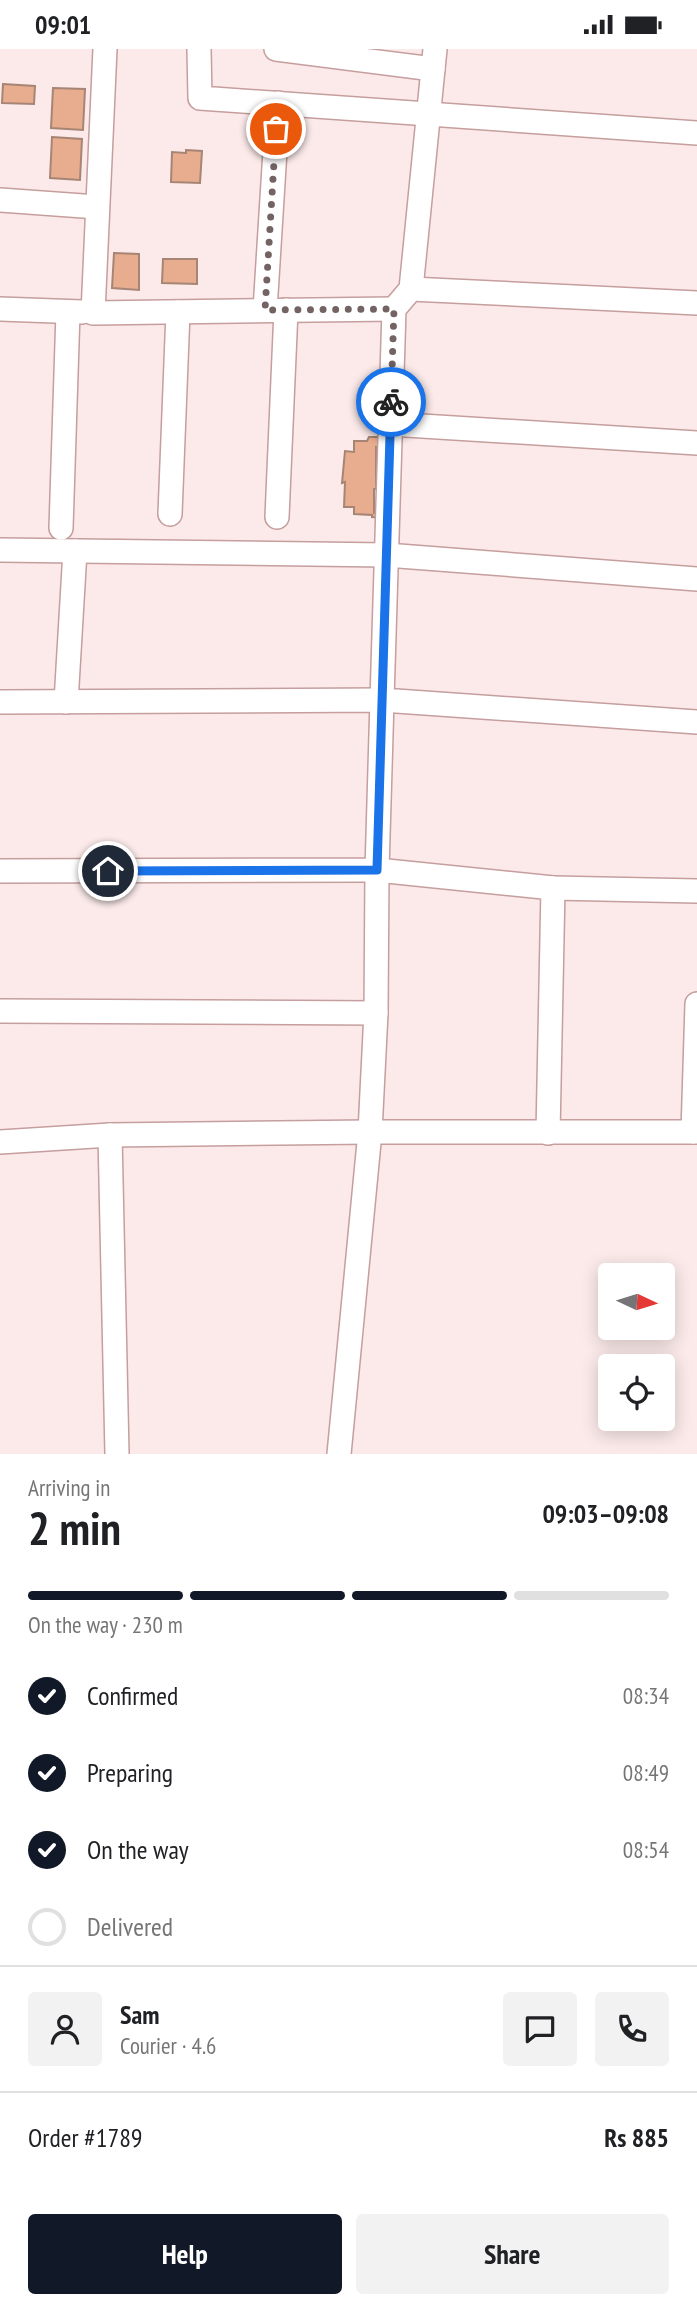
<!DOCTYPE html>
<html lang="en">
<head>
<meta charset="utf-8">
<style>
	:root { --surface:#fff; --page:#f2f2f2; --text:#202124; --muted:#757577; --line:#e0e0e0; --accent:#111827 }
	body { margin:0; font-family:"PT Sans Narrow",sans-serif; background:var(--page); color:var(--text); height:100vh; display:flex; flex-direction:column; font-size:26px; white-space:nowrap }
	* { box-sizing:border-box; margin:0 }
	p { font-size:23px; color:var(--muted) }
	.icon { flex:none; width:38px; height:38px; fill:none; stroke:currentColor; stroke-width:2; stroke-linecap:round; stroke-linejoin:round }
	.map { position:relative; height:1405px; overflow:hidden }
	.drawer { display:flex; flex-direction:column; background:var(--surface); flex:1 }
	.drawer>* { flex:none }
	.needle { width:46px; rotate:94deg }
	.fabs { position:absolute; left:598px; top:1214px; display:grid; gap:14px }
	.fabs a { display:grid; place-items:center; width:77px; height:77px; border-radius:7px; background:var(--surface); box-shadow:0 4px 18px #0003; font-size:35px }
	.pin { position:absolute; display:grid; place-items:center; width:60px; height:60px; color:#fff; margin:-30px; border:4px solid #fff; border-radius:50%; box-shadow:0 2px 7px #0007 }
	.courier { position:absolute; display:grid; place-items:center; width:70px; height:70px; margin:-35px; border:5px solid #1a73e8; border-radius:50%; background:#fff; color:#222; box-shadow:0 2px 9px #0007 }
	.head em { font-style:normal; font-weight:600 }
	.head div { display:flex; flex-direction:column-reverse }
	.head { display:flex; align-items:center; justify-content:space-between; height:119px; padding:0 28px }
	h1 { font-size:46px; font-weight:600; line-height:52px }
	.bar { display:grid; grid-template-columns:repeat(4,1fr); gap:10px 7px; align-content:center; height:84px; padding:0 28px }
	.bar i { height:9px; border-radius:5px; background:var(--line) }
	.bar .active { background:var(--accent) }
	.bar p { grid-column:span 4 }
	.line { display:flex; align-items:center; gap:18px; padding:0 28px; border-top:2px solid var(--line) }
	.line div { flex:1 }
	.round { display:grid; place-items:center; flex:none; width:74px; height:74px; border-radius:7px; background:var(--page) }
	ol { padding:0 28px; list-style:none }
	li { display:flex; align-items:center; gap:21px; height:77px }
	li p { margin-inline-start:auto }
	li .icon { padding:7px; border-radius:50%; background:var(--accent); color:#fff; stroke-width:4 }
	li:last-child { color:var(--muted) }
	li i { width:38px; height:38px; border:4px solid var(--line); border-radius:50% }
	.cta { display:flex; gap:14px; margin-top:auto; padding:14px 28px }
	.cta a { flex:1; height:80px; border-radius:7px; background:var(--accent); color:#fff; font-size:28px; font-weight:600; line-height:80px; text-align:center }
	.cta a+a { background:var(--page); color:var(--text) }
	.status { display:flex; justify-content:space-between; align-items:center; height:49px; padding:0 35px; background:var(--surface); direction:ltr }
	.status svg { height:19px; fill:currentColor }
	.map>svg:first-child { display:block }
</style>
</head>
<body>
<div class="status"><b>09:01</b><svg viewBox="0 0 49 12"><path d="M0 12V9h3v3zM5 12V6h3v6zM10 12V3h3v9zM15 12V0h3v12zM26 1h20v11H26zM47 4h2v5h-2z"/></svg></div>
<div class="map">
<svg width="697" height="1405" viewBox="0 0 697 1405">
	<rect width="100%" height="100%" fill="#fceaea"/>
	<g fill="#e8ac8e" stroke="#a68575" stroke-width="2">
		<polygon points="3,35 35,37 34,55 2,54"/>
		<polygon points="53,39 85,40 83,81 51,79"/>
		<polygon points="52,88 82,90 80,131 50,129"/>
		<polygon points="186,101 202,102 200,134 171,133 172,103 186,104"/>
		<polygon points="114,204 139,205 139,241 112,239"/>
		<polygon points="163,210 197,210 197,235 162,234"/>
		<polygon points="369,388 384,388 384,399 376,398 376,438 380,440 374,440 374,464 381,464 381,469 372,468 372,466 354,465 354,458 344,458 345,433 342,434 345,402 354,403 354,392 367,392"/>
	</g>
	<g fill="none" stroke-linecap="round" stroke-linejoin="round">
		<defs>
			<g id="minor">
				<polyline points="105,0 93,264 394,260"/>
				<polyline points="199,0 200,49 697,84"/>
				<polyline points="276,0 433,20"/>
				<polyline points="435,0 411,240 394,260 382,651 697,673"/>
				<polyline points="0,151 97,158"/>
				<polyline points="411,240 697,254"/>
				<polyline points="0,260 82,263"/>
				<polyline points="265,261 278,54"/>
				<polyline points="390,375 697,394"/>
				<polyline points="170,465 178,263"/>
				<polyline points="277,468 286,261"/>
				<polyline points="61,479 68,263"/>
				<polyline points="0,501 386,506 697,530"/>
				<polyline points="0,653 382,651 377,821 0,822"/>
				<polyline points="66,653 75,502"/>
				<polyline points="553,839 697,842"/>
				<polyline points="0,962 376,964 370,1083 339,1405"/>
				<polyline points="376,964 377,821 553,839 548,1084"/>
				<polyline points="693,1083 697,955"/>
				<polyline points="110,1086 117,1405"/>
				<polyline points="0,1093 110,1086 370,1083 697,1083"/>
			</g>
		</defs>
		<use href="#minor" stroke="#c59e9d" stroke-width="26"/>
		<use href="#minor" stroke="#fff" stroke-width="23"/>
	</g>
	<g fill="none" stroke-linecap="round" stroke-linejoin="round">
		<polyline stroke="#736363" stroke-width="7" stroke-dasharray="0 12.6" points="276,80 265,261 394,260 391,353"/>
		<polyline stroke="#1a73e8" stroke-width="9" points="108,822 377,821 391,353"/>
	</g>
</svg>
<div class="fabs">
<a><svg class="needle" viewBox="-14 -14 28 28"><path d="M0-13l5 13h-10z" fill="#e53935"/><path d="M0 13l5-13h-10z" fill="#757577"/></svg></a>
<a><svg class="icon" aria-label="locate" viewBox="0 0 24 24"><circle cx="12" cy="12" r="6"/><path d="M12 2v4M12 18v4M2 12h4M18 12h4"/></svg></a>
</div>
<div class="pin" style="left:276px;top:80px;background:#ea580c"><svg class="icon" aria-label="bag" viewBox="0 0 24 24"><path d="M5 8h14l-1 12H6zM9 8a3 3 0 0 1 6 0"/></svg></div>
<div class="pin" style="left:108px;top:822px;background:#1f2937"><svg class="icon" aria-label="home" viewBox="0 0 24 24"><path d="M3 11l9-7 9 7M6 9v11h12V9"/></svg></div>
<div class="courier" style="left:391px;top:353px"><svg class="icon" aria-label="bike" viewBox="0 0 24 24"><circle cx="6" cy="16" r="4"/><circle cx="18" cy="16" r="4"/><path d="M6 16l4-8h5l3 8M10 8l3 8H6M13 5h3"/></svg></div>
</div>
<section class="drawer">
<div class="head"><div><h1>2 min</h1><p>Arriving in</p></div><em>09:03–09:08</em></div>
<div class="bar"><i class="active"></i><i class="active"></i><i class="active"></i><i></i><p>On the way · 230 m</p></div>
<ol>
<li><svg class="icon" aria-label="check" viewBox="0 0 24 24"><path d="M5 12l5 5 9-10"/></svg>Confirmed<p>08:34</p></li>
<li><svg class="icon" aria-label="check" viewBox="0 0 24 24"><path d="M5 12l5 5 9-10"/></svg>Preparing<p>08:49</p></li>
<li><svg class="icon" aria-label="check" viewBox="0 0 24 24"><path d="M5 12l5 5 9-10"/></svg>On the way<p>08:54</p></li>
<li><i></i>Delivered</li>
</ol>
<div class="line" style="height:126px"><a class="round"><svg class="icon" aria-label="person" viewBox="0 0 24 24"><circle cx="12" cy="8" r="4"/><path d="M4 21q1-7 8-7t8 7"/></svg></a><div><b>Sam</b><p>Courier · 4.6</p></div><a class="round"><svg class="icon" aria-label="chat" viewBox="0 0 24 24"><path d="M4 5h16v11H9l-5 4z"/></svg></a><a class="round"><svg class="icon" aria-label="phone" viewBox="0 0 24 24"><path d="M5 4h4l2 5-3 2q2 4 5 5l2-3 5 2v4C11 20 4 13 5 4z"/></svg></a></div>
<div class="line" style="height:91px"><div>Order #1789</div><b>Rs 885</b></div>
<div class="cta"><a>Help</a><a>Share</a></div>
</section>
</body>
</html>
